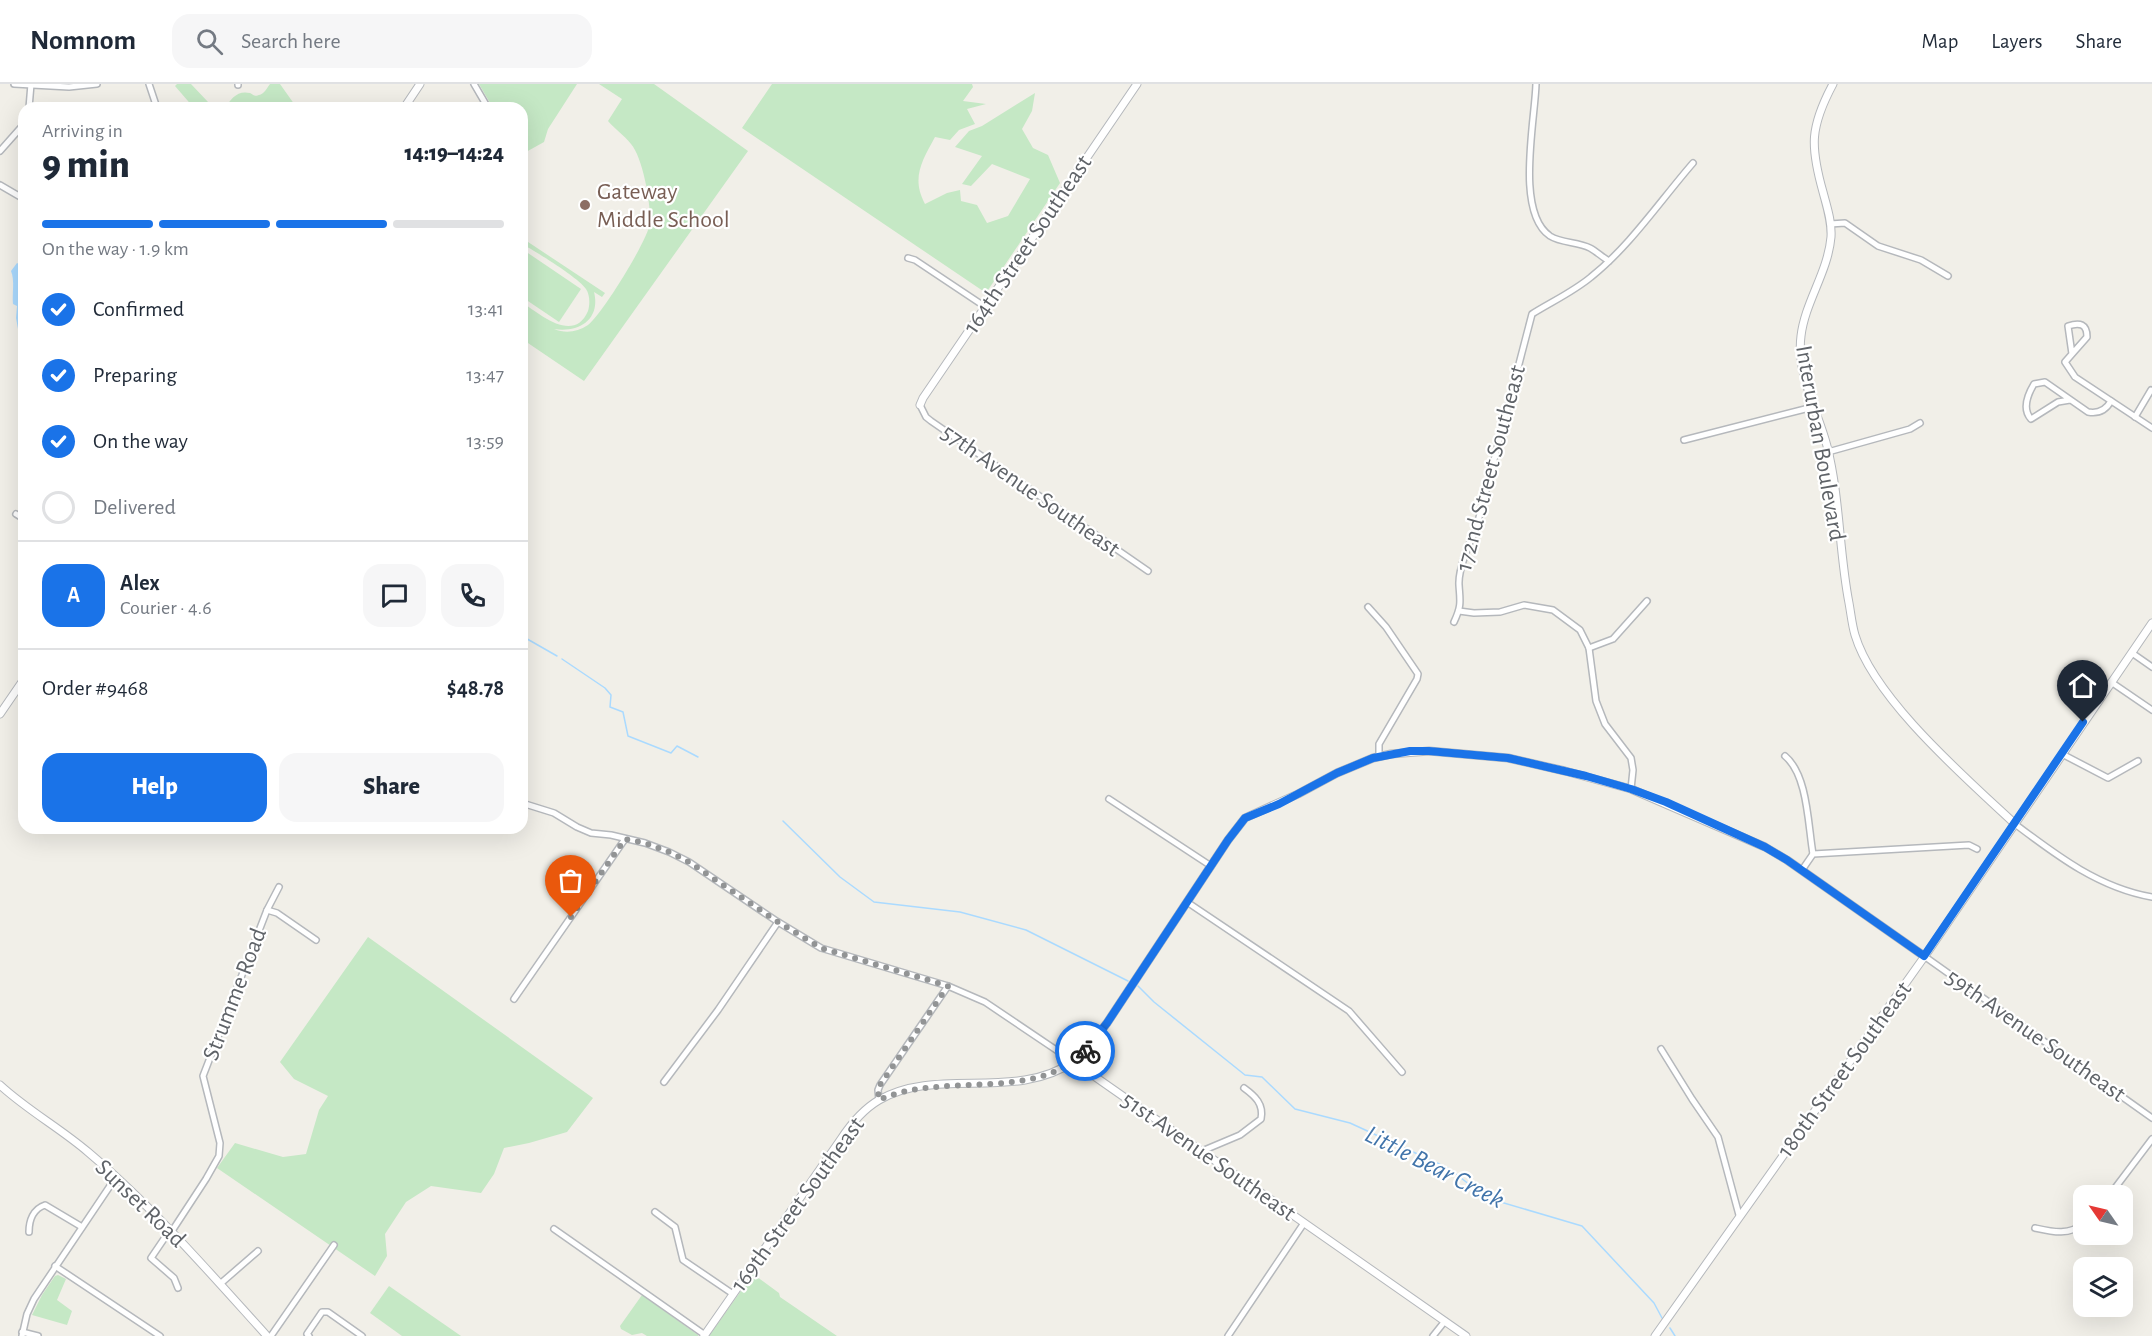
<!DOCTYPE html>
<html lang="en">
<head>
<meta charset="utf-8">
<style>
	:root { --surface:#fff; --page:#f6f6f7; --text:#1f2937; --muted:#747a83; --line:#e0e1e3; --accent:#1a73e8 }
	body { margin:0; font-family:"Alegreya Sans",sans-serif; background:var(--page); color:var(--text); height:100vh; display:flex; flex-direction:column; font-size:22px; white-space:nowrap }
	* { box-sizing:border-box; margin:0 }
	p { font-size:20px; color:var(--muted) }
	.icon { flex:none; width:33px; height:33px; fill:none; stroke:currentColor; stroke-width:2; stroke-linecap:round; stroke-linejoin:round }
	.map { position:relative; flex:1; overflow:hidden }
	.drawer { position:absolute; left:18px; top:18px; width:510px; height:732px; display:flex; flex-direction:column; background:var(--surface); border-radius:18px; box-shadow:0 6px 24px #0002 }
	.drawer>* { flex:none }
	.needle { width:39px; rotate:304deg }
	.buttons { position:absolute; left:2073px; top:1101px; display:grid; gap:12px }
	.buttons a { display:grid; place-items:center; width:60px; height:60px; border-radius:12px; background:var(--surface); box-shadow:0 6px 24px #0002; font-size:30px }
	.pin { position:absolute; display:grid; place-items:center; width:51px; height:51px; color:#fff; margin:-62px -26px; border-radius:50% 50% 50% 0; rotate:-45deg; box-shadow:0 0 6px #0007 }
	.pin .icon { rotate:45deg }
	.courier { position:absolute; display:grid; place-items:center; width:60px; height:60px; margin:-30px; border:4px solid #1a73e8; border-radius:50%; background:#fff; color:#222; box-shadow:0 2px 8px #0007 }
	.summary em { font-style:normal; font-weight:800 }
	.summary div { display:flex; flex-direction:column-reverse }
	.summary { display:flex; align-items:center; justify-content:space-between; height:102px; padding:0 24px }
	h1 { font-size:39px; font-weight:800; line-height:45px }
	.bar { display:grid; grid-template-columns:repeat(4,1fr); gap:9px 6px; align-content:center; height:72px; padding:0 24px }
	.bar i { height:8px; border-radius:4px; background:var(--line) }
	.bar .on { background:var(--accent) }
	.bar p { grid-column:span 4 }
	.line { display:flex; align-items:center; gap:15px; padding:0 24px; border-top:2px solid var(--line) }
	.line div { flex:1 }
	.round { display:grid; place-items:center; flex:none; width:63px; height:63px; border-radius:18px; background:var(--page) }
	ol { padding:0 24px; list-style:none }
	li { display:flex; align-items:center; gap:18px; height:66px }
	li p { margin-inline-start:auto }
	li .icon { padding:6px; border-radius:50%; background:var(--accent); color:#fff; stroke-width:4 }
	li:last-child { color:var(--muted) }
	li i { width:33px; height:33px; border:3px solid var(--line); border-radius:50% }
	.primary-button { display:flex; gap:12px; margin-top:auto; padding:12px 24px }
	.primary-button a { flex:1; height:69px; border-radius:18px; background:var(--accent); color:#fff; font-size:24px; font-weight:800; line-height:69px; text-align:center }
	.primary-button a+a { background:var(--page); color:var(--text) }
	header { display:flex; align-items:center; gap:36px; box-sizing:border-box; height:84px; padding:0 30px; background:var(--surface); border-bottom:2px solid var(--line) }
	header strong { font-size:28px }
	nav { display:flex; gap:33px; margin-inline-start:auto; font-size:21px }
	.search { width:420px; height:54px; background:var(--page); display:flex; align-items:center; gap:15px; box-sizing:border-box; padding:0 21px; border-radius:18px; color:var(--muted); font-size:22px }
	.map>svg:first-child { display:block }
</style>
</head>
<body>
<header>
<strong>Nomnom</strong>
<div class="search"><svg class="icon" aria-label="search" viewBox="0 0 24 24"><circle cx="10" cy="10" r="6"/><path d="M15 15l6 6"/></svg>Search here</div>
<nav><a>Map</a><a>Layers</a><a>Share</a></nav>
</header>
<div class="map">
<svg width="2152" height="1252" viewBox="0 0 2152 1252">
	<rect width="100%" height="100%" fill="#f1efe8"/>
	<g fill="#c5e8c5">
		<polygon points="177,0 191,0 208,18 217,24 194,24 175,2"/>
		<path d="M270,0H280L297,24H225C231,15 237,6 250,9C254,11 254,13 259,11C264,10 267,4 270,0Z"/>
		<polygon points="479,0 577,0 548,45 544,58 526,68 522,67 522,24 493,24"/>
		<path d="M599,0H654L748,67L584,297L522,255V218C539,230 574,260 588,227C590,220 590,211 586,205C579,194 535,167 522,160V154L605,209L602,213L594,208C601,236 578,249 554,245C566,250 577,248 588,241C601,232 648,156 650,139C651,120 643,74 631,60C624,51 615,45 608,37L622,15Z"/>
		<path d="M772,0H972L973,3L963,17L986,20L967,25L975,40L959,46L950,56L935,53C922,77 911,94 925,120L947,109L960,106L961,117L977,121L987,139L1008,132L1030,95L992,80L971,102L962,100L982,72L955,63L969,47L982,42L1035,9L1032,27L1022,45L1033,64L1048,71L1060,99L986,209L742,44Z"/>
		<polygon points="522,165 581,205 559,238 522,213"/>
		<polygon points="368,853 593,1014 567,1048 529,1059 504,1064 494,1090 481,1109 431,1102 406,1118 385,1150 387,1172 375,1192 217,1084 235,1059 283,1073 306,1070 319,1026 328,1012 294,995 280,978"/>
		<polygon points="753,1190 779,1209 780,1213 837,1252 709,1252"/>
		<polygon points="58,1191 66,1195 57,1216 72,1227 67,1241 32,1231 42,1211 55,1192"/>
		<polygon points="389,1202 461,1252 402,1252 370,1229"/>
		<polygon points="642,1211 698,1251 698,1252 647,1252 642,1249 632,1251 621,1245 620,1242"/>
	</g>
	<path fill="#aadaff" d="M17,179L24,183V245H18L16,234L17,222L13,220C12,209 15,197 11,187Z"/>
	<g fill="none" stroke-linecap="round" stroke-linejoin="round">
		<g stroke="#aadaff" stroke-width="1.5">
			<polyline points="522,552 557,572"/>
			<polyline points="562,575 605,604 611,611 610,623 623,628 628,652 671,669 677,662 698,673"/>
			<polyline points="783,737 840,793 874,818 960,828 1026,846 1128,897"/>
			<polyline points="1138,902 1154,918 1245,991 1262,993 1295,1025 1350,1039 1448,1084 1487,1114 1582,1142 1654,1219 1662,1234"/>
			<polyline points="1670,1244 1675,1252"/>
		</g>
		<defs>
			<g id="minor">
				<polyline points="14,0 69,3 97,0"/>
				<polyline points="149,0 157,24"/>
				<polyline points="238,0 238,1"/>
				<polyline points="474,0 488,24"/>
				<path d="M1536,0C1535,37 1515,128 1550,152C1561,159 1578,158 1590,164C1596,167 1602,173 1609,177"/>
				<polyline points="29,24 31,0"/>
				<polyline points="0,67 24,40"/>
				<polyline points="0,101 24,115"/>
				<polyline points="1830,140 1845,139 1878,162 1921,176 1948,192"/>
				<polyline points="908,174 915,176 984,222"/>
				<path d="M2072,270L2087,253C2087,240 2080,238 2068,242L2072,270L2065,278L2075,293L2152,344"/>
				<path d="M2070,316L2058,318L2031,335C2022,325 2028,310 2034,300L2045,298L2088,328C2099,330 2106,326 2111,317"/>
				<polyline points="920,321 926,333 931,337 1148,487"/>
				<polyline points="2135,333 2151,306"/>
				<polyline points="1684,356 1813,323"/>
				<polyline points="1828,368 1910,345 1920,339"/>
				<polyline points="16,430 24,435"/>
				<polyline points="1368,523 1386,543 1418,590 1417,595 1379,660 1379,673"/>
				<polyline points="1459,527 1474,529 1500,528 1524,521 1553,526 1580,546 1589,564 1596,617 1605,640 1631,674 1633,686 1631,705"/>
				<path d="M1454,538C1462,521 1460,517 1459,501C1458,486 1469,459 1476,445L1532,230C1551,218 1573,208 1591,193C1630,162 1660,117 1693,79"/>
				<polyline points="1589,564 1613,555 1647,517"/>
				<polyline points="2132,569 2152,583"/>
				<polyline points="2111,598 2152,626"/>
				<polyline points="2062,670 2108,694 2138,677"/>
				<path d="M1785,672C1808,691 1808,742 1813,770"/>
				<polyline points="1109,715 1211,782"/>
				<polyline points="522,719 554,729 577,743 591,749 611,751 645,759 669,768 689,778 778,838 821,864 948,902 985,918 1074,978"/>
				<path d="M2015,740C2056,771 2099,804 2152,813"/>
				<polyline points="1802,786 1813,770 1969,761 1977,765"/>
				<polyline points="1187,818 1349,927 1402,988"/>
				<polyline points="267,826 277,829 316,856"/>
				<polyline points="1924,872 2152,1034"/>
				<polyline points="514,915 625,755"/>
				<polyline points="1661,965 1692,1015 1718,1053 1739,1131"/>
				<polyline points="664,998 718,926 778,838"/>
				<polyline points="879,1016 878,1006 880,1001 948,902"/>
				<path d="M1202,1067L1240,1051L1261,1035C1264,1020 1255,1012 1244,1004"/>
				<polyline points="2109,1112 2152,1055"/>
				<polyline points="655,1128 675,1143 683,1176 733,1210"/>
				<path d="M2035,1144C2053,1148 2069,1152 2084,1139"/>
				<polyline points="554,1145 705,1251"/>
				<polyline points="170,1146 151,1174 174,1194 178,1204"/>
				<polyline points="172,1147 206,1095 219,1072 220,1059 203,992 267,826 279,803"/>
				<path d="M29,1148C29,1137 33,1125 45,1121L82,1143"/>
				<polyline points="55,1182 160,1252"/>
				<polyline points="220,1200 258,1167"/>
				<polyline points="22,1248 38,1252"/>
				<polyline points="22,1252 27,1230 34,1215 116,1093"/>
				<polyline points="271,1252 334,1161"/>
				<polyline points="309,1252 307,1250 322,1228 328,1228 362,1252"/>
				<polyline points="1228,1252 1304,1139"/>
				<polyline points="1433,1252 1445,1237"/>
			</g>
			<g id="tertiary">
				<path d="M1833,0C1810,43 1810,62 1823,108C1827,123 1832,138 1831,153C1828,188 1805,218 1801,252C1796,290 1818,327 1827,362C1840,413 1839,468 1849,519C1851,530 1852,541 1855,551C1874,615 1966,694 2015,740"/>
				<polyline points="404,24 420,0"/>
				<polyline points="920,321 923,314 1137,0"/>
				<polyline points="0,630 24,595"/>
				<polyline points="1074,978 1466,1252"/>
				<path d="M0,1001C27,1026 60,1044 88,1068C153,1123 210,1189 267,1252"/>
				<path d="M704,1252L841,1055C851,1040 862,1026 879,1016C938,982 1016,1018 1074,977C1087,968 1097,952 1107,939L1228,756L1245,734L1298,710L1337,689L1373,674L1391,670L1429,667L1508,674L1565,687L1631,705L1765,763L1787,776L1924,872"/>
				<polyline points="1655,1252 1927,869 2152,539"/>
			</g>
		</defs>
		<use href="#minor" stroke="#b5b8bc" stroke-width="8"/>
		<use href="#tertiary" stroke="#b5b8bc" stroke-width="9"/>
		<use href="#minor" stroke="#fff" stroke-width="5"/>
		<use href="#tertiary" stroke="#fff" stroke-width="7"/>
	</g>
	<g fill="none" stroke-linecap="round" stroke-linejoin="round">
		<path stroke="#929495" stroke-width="6" stroke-dasharray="0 10.8" d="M571,833L625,755L645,759L669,768L689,778L778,838L821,864L948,902L880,1001L878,1006L879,1016C942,987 1035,1019 1085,967"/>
		<polyline stroke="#1a73e8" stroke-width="8" points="1085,967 1107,939 1228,756 1245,734 1279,720 1337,689 1373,674 1410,667 1429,667 1508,674 1586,692 1631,705 1666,718 1765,763 1787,776 1924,872 2083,638"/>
	</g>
	<circle fill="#8d6e63" stroke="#fff" stroke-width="2" cx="585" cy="121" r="6"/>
	<g text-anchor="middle" stroke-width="4.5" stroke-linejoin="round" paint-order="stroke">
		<g font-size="24" fill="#785e54" stroke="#fff" text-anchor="start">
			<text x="597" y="115">Gateway<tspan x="597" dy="28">Middle School</tspan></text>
		</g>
		<g font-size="24" fill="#5f6368" stroke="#fff">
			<text transform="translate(1027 160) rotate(-56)" y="8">164th Street Southeast</text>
			<text transform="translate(1821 359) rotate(80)" y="8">Interurban Boulevard</text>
			<text transform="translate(1490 384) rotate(-75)" y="8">172nd Street Southeast</text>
			<text transform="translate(1031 406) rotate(35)" y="8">57th Avenue Southeast</text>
			<text transform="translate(234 910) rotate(-69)" y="8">Strumme Road</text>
			<text transform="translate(2036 951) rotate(35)" y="8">59th Avenue Southeast</text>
			<text transform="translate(1844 985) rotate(-54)" y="8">180th Street Southeast</text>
			<text transform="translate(1209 1072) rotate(35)" y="8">51st Avenue Southeast</text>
			<text transform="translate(141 1119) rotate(44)" y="8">Sunset Road</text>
			<text transform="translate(797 1120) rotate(-54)" y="8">169th Street Southeast</text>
		</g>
		<g font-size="26" font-style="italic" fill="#4174aa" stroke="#fff">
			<text transform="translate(1435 1082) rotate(27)" y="9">Little Bear Creek</text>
		</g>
	</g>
</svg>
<div class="buttons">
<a><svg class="needle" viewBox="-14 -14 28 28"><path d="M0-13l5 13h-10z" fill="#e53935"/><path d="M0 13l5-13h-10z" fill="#747a83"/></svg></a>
<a><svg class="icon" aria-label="layers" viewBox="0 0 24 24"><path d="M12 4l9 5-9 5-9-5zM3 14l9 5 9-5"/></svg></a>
</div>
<div class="pin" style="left:571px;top:833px;background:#ea580c"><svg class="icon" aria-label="bag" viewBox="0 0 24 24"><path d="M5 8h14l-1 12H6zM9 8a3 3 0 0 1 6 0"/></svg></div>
<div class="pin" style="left:2083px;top:638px;background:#1f2937"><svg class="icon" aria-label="home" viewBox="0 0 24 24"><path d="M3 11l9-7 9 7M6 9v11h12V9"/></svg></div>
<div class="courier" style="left:1085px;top:967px"><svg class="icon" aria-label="bike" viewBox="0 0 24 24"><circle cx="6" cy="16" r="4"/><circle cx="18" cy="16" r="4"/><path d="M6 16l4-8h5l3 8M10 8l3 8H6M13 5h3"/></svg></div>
<section class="drawer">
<div class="summary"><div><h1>9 min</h1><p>Arriving in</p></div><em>14:19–14:24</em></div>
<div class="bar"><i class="on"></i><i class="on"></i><i class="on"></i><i></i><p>On the way · 1.9 km</p></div>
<ol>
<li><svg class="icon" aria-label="check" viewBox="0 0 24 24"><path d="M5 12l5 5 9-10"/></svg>Confirmed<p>13:41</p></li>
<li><svg class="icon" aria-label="check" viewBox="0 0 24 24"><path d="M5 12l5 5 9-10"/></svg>Preparing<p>13:47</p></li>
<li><svg class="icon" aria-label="check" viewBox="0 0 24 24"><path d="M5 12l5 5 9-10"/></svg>On the way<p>13:59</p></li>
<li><i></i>Delivered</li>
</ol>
<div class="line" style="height:108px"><b class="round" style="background:var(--accent);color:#fff">A</b><div><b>Alex</b><p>Courier · 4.6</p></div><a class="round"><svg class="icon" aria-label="chat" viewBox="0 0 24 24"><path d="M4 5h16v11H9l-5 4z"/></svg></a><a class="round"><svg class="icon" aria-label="phone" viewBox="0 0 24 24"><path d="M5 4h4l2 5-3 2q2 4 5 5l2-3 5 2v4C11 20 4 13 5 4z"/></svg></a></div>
<div class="line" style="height:78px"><div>Order #9468</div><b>$48.78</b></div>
<div class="primary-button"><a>Help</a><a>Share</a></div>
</section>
</div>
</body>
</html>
